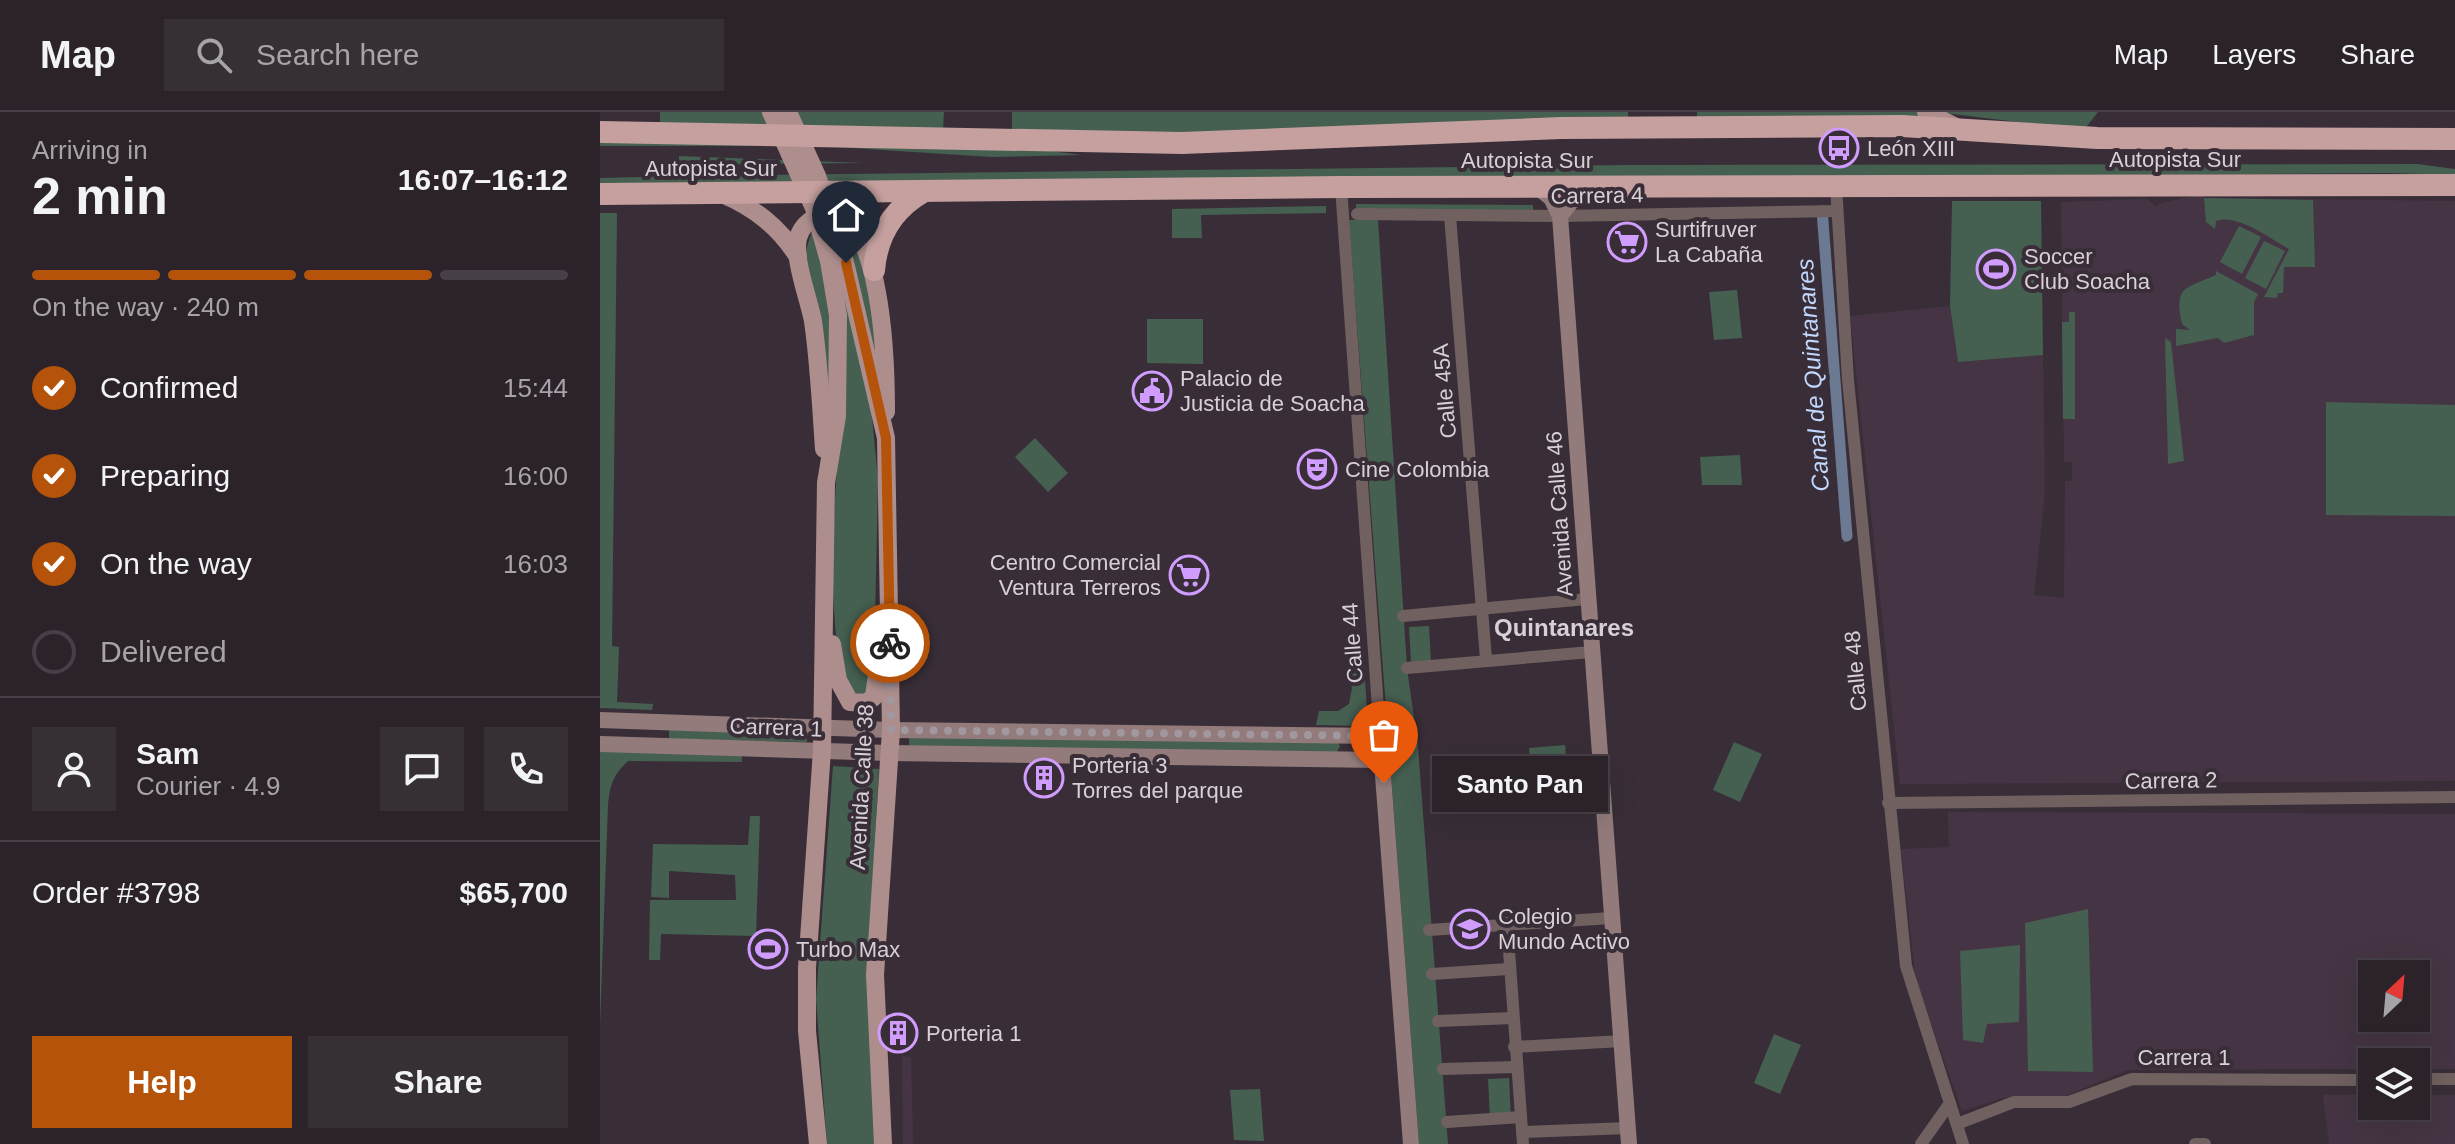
<!DOCTYPE html>
<html lang="en">
<head>
<meta charset="utf-8">
<style>
	:root { --surface:#2b222a; --page:#372f36; --text:#f1f3f6; --muted:#a6a4a8; --line:#473f47; --accent:#b45309 }
	body { margin:0; font-family:Helvetica,sans-serif; background:var(--page); color:var(--text); height:100vh; display:flex; flex-direction:column; font-size:30px; white-space:nowrap }
	* { box-sizing:border-box; margin:0 }
	p { font-size:26px; color:var(--muted) }
	.icon { flex:none; width:44px; height:44px; fill:none; stroke:currentColor; stroke-width:2; stroke-linecap:round; stroke-linejoin:round }
	.map { position:relative; flex:1; overflow:hidden }
	.drawer { display:flex; flex-direction:column; background:var(--surface); width:600px }
	.drawer>* { flex:none }
	.needle { width:52px; rotate:26deg }
	.buttons { position:absolute; left:1758px; top:848px; display:grid; gap:16px }
	.buttons a { display:grid; place-items:center; width:72px; height:72px; border-radius:0px; background:var(--surface); box-shadow:0 8px 32px #0002,0 0 0 2px var(--line); font-size:40px }
	.pin { position:absolute; display:grid; place-items:center; width:68px; height:68px; color:#fff; margin:-82px -34px; border-radius:50% 50% 50% 0; rotate:-45deg; box-shadow:0 0 8px #0007 }
	.pin .icon { rotate:45deg }
	.courier { position:absolute; display:grid; place-items:center; width:80px; height:80px; margin:-40px; border:6px solid #b45309; border-radius:50%; background:#fff; color:#222; box-shadow:0 2px 10px #0007 }
	.bubble { position:absolute; height:56px; border-radius:0px; background:var(--surface); box-shadow:0 8px 32px #0002,0 0 0 2px var(--line); font-size:26px; font-weight:700; line-height:56px; text-align:center }
	.head em { font-style:normal; font-weight:700 }
	.head div { display:flex; flex-direction:column-reverse }
	.head { display:flex; align-items:center; justify-content:space-between; height:136px; padding:0 32px }
	h1 { font-size:52px; font-weight:700; line-height:60px }
	.bar { display:grid; grid-template-columns:repeat(4,1fr); gap:12px 8px; align-content:center; height:96px; padding:0 32px }
	.bar i { height:10px; border-radius:6px; background:var(--line) }
	.bar .selected { background:var(--accent) }
	.bar p { grid-column:span 4 }
	.line { display:flex; align-items:center; gap:20px; padding:0 32px; border-top:2px solid var(--line) }
	.line div { flex:1 }
	.round { display:grid; place-items:center; flex:none; width:84px; height:84px; border-radius:0px; background:var(--page) }
	ol { padding:0 32px; list-style:none }
	li { display:flex; align-items:center; gap:24px; height:88px }
	li p { margin-inline-start:auto }
	li .icon { padding:8px; border-radius:50%; background:var(--accent); color:#fff; stroke-width:4 }
	li:last-child { color:var(--muted) }
	li i { width:44px; height:44px; border:4px solid var(--line); border-radius:50% }
	.primary-button { display:flex; gap:16px; margin-top:auto; padding:16px 32px }
	.primary-button a { flex:1; height:92px; border-radius:0px; background:var(--accent); color:#fff; font-size:32px; font-weight:700; line-height:92px; text-align:center }
	.primary-button a+a { background:var(--page); color:var(--text) }
	header { display:flex; align-items:center; gap:48px; box-sizing:border-box; height:112px; padding:0 40px; background:var(--surface); border-bottom:2px solid var(--line) }
	header strong { font-size:38px }
	nav { display:flex; gap:44px; margin-inline-start:auto; font-size:28px }
	.search { width:560px; height:72px; background:var(--page); display:flex; align-items:center; gap:20px; box-sizing:border-box; padding:0 28px; border-radius:0px; color:var(--muted); font-size:30px }
	main { display:flex; flex:1; min-height:0 }
	.map>svg:first-child { display:block }
</style>
</head>
<body>
<header>
<strong>Map</strong>
<div class="search"><svg class="icon" aria-label="search" viewBox="0 0 24 24"><circle cx="10" cy="10" r="6"/><path d="M15 15l6 6"/></svg>Search here</div>
<nav><a>Map</a><a>Layers</a><a>Share</a></nav>
</header>
<main>
<section class="drawer">
<div class="head"><div><h1>2 min</h1><p>Arriving in</p></div><em>16:07–16:12</em></div>
<div class="bar"><i class="selected"></i><i class="selected"></i><i class="selected"></i><i></i><p>On the way · 240 m</p></div>
<ol>
<li><svg class="icon" aria-label="check" viewBox="0 0 24 24"><path d="M5 12l5 5 9-10"/></svg>Confirmed<p>15:44</p></li>
<li><svg class="icon" aria-label="check" viewBox="0 0 24 24"><path d="M5 12l5 5 9-10"/></svg>Preparing<p>16:00</p></li>
<li><svg class="icon" aria-label="check" viewBox="0 0 24 24"><path d="M5 12l5 5 9-10"/></svg>On the way<p>16:03</p></li>
<li><i></i>Delivered</li>
</ol>
<div class="line" style="height:144px"><a class="round"><svg class="icon" aria-label="person" viewBox="0 0 24 24"><circle cx="12" cy="8" r="4"/><path d="M4 21q1-7 8-7t8 7"/></svg></a><div><b>Sam</b><p>Courier · 4.9</p></div><a class="round"><svg class="icon" aria-label="chat" viewBox="0 0 24 24"><path d="M4 5h16v11H9l-5 4z"/></svg></a><a class="round"><svg class="icon" aria-label="phone" viewBox="0 0 24 24"><path d="M5 4h4l2 5-3 2q2 4 5 5l2-3 5 2v4C11 20 4 13 5 4z"/></svg></a></div>
<div class="line" style="height:104px"><div>Order #3798</div><b>$65,700</b></div>
<div class="primary-button"><a>Help</a><a>Share</a></div>
</section>
<div class="map">
<svg width="1855" height="1032" viewBox="0 0 1855 1032">
	<rect width="100%" height="100%" fill="#392e38"/>
	<g fill="#453544" fill-rule="evenodd">
		<polygon points="1602,82 1604,86 1855,89 1855,669 1300,672 1250,204 1350,194 1358,250 1443,243 1445,379 1434,483 1464,486 1465,369 1472,369 1472,350 1464,350 1461,90 1547,87 1557,95 1558,92"/>
		<path d="M1348,700L1855,702V957H1816V950H1772V957L1528,958L1465,984L1402,986L1362,999L1316,870L1301,737L1349,735ZM1772,862H1816V906H1772Z"/>
		<polygon points="302,944 311,945 313,1032 303,1032"/>
		<polygon points="1723,983 1772,983 1772,994 1816,994 1816,983 1855,983 1855,1032 1729,1032"/>
	</g>
	<g fill="#455f51">
		<polygon points="60,0 344,0 343,18 60,11"/>
		<polygon points="412,0 1028,0 1028,8 561,21 412,18"/>
		<polygon points="1097,0 1317,0 1324,6 1097,7"/>
		<polygon points="1336,0 1498,0 1484,18"/>
		<polygon points="0,26 400,32 481,43 391,45 221,34 0,34"/>
		<polygon points="79,44 264,51 79,53"/>
		<polygon points="1817,52 1855,57 1855,63 1787,61 0,75 0,66 81,64 1026,53"/>
		<path d="M1604,86L1713,88L1715,155H1684L1683,181H1678L1677,186L1664,185L1689,137C1671,127 1637,101 1616,109L1615,117L1606,110Z"/>
		<polygon points="1352,89 1441,89 1443,243 1358,250 1350,194"/>
		<polygon points="756,92 933,93 933,99 756,99"/>
		<polygon points="726,94 726,101 601,103 602,126 572,126 572,97"/>
		<polygon points="1218,99 1228,99 1251,425 1244,431"/>
		<polygon points="0,101 17,101 12,534 19,535 17,590 53,592 52,598 0,596"/>
		<polygon points="749,108 778,108 807,556 818,635 848,1032 819,1032"/>
		<polygon points="1639,114 1661,125 1642,162 1620,150"/>
		<path d="M213,115L248,117L270,173L280,274L271,295L278,368L274,558L268,581L251,584C218,513 239,342 245,260L228,306L220,204L205,142Z"/>
		<polygon points="1664,129 1685,139 1666,177 1645,166"/>
		<path d="M1616,159L1658,182L1654,190V223L1624,231L1618,226L1576,234V217L1590,218L1582,212C1574,174 1584,177 1616,163Z"/>
		<polygon points="1137,178 1142,226 1114,228 1109,180"/>
		<polygon points="1469,200 1475,200 1475,307 1463,307 1462,210 1469,210"/>
		<polygon points="547,207 603,207 603,252 547,251"/>
		<polygon points="1565,226 1571,230 1584,349 1568,352"/>
		<polygon points="1726,290 1855,293 1855,404 1726,403"/>
		<polygon points="435,326 468,361 448,380 415,345"/>
		<polygon points="1140,343 1142,373 1102,373 1100,345"/>
		<polygon points="829,514 831,550 811,551 809,515"/>
		<polygon points="762,521 768,614 716,613 719,599 738,599 749,592 752,576 748,523"/>
		<polygon points="69,618 207,621 207,630 69,627"/>
		<polygon points="309,624 738,631 740,634 737,640 309,635"/>
		<polygon points="1134,630 1162,642 1140,690 1113,678"/>
		<polygon points="965,633 967,655 931,657 929,636"/>
		<path d="M0,639L142,642V650L28,649C13,663 10,673 8,693L0,912Z"/>
		<polygon points="233,654 279,657 267,862 276,1032 227,1032 216,887"/>
		<polygon points="150,704 160,704 156,824 61,822 60,848 49,848 50,788 136,788 135,763 69,759 69,786 51,785 53,732 148,733"/>
		<polygon points="1488,797 1493,960 1428,959 1425,811"/>
		<polygon points="1420,833 1419,910 1387,912 1383,931 1363,928 1360,839"/>
		<polygon points="1174,922 1201,933 1180,982 1154,971"/>
		<polygon points="909,966 911,1006 890,1007 888,967"/>
		<polygon points="660,977 664,1029 634,1028 630,978"/>
	</g>
	<g fill="none" stroke-linecap="round" stroke-linejoin="round">
		<polyline stroke="#6b7993" stroke-width="11" points="1222,99 1247,424"/>
		<g stroke="#706160" stroke-width="12">
			<polyline points="1236,74 1248,268 1306,854 1363,1032"/>
			<polyline points="741,75 780,624"/>
			<polyline points="757,102 960,104 1237,99"/>
			<polyline points="850,104 886,547"/>
			<polyline points="803,504 987,487"/>
			<polyline points="807,556 991,540"/>
			<polyline points="1288,691 1855,685"/>
			<polyline points="907,811 923,1032"/>
			<polyline points="829,818 1011,806"/>
			<polyline points="832,862 908,857"/>
			<polyline points="838,909 913,906"/>
			<polyline points="914,935 1022,929"/>
			<polyline points="843,957 916,955"/>
			<polyline points="1816,967 1855,967"/>
			<polyline points="847,1010 921,1005"/>
			<polyline points="1357,1012 1414,990 1469,990 1532,967 1772,968"/>
			<polyline points="922,1020 1028,1016"/>
			<polyline points="1321,1032 1350,991"/>
			<polyline points="1595,1032 1605,1032"/>
		</g>
		<g stroke="#927b7a" stroke-width="16">
			<polyline points="937,75 951,86 960,104 1029,1032"/>
			<polyline points="960,104 971,90 996,77"/>
			<polyline points="0,608 291,618 780,624 811,1032"/>
			<polyline points="0,632 289,641 782,648"/>
		</g>
		<g stroke="#ad8e8d" stroke-width="18">
			<polyline points="171,0 214,96 229,149 238,203 237,304 226,371 222,638 207,856 207,919 218,1032"/>
			<polyline points="188,0 217,64 241,133 286,326 291,618 275,863 283,1032"/>
			<polyline points="1326,0 1356,15"/>
			<path d="M122,82C155,96 179,115 198,145"/>
			<path d="M224,337C221,294 219,251 213,209C209,188 193,146 198,126C201,116 208,108 218,105C284,80 286,263 286,300"/>
			<polyline points="232,532 238,568 250,590 266,591 274,585 279,548"/>
		</g>
		<g stroke="#c5a09f" stroke-width="22">
			<polyline points="0,20 582,31 961,16 1302,14 1497,26 1855,27"/>
			<polyline points="0,82 741,75 1855,73"/>
			<path d="M274,158C277,123 293,97 323,80"/>
		</g>
	</g>
	<g fill="none" stroke-linecap="round" stroke-linejoin="round">
		<polyline stroke="#a0979f" stroke-width="8" stroke-dasharray="0 14.4" points="290,531 291,618 780,624 784,671"/>
		<polyline stroke="#b45309" stroke-width="10" points="246,151 286,326 290,531"/>
	</g>
	<defs>
		<symbol id="bus-ring" viewBox="-11 -11 22 22"><circle r="9.5" fill="#392e38" stroke="#d09dff" stroke-width="1.5"/><path d="M-5-6H5V4H4V6H2V4H-2V6H-4V4H-5ZM-3.5-4V0h7V-4ZM-3.5 1.2v1.5H-2V1.2ZM2 1.2v1.5H3.5V1.2Z" fill="#d09dff"/></symbol>
		<symbol id="supermarket-ring" viewBox="-11 -11 22 22"><circle r="9.5" fill="#392e38" stroke="#d09dff" stroke-width="1.5"/><path d="M-6-5.5h2.5l.6 2H6L4.5 2H-2.5L-4.4-4H-6ZM-1.5 3.2a1.3 1.3 0 1 0 .1 0ZM3 3.2a1.3 1.3 0 1 0 .1 0Z" fill="#d09dff"/></symbol>
		<symbol id="stadium-ring" viewBox="-11 -11 22 22"><circle r="9.5" fill="#392e38" stroke="#d09dff" stroke-width="1.5"/><path d="M0-5a6.5 5 0 1 0 0 10a6.5 5 0 1 0 0-10ZM-3.5-1.8h7v3.6h-7Z" fill="#d09dff"/></symbol>
		<symbol id="civic-ring" viewBox="-11 -11 22 22"><circle r="9.5" fill="#392e38" stroke="#d09dff" stroke-width="1.5"/><path d="M-.6-6.5H3V-4.5H.6V-3L4-1V1h2V6H-6V1h2V-1L-.6-3ZM-1.2 2.5V6h2.4V2.5Z" fill="#d09dff"/></symbol>
		<symbol id="theatre-ring" viewBox="-11 -11 22 22"><circle r="9.5" fill="#392e38" stroke="#d09dff" stroke-width="1.5"/><path d="M-5-5.5Q0-4 5-5.5V0Q5 5 0 6Q-5 5-5 0ZM-3.3-2.5H-1v1.5H-3.3ZM1-2.5H3.3v1.5H1ZM-2.8 1Q0 5.5 2.8 1Z" fill="#d09dff"/></symbol>
		<symbol id="building-ring" viewBox="-11 -11 22 22"><circle r="9.5" fill="#392e38" stroke="#d09dff" stroke-width="1.5"/><path d="M-4-6H4V6H1V3H-1V6H-4ZM-2.5-4.3h1.7v1.8h-1.7ZM.8-4.3h1.7v1.8H.8ZM-2.5-1h1.7V.8h-1.7ZM.8-1h1.7V.8H.8Z" fill="#d09dff"/></symbol>
		<symbol id="school-ring" viewBox="-11 -11 22 22"><circle r="9.5" fill="#392e38" stroke="#d09dff" stroke-width="1.5"/><path d="M0-5L7-2L0 1L-7-2ZM-4 1L0 2.5L4 1V4Q0 6-4 4Z" fill="#d09dff"/></symbol>
	</defs>
	<g fill-rule="evenodd">
		<use href="#bus-ring" x="1217" y="14" width="44" height="44"/>
		<use href="#supermarket-ring" x="1005" y="108" width="44" height="44"/>
		<use href="#stadium-ring" x="1374" y="135" width="44" height="44"/>
		<use href="#civic-ring" x="530" y="257" width="44" height="44"/>
		<use href="#theatre-ring" x="695" y="335" width="44" height="44"/>
		<use href="#supermarket-ring" x="567" y="441" width="44" height="44"/>
		<use href="#building-ring" x="422" y="644" width="44" height="44"/>
		<use href="#school-ring" x="848" y="795" width="44" height="44"/>
		<use href="#stadium-ring" x="146" y="815" width="44" height="44"/>
		<use href="#building-ring" x="276" y="899" width="44" height="44"/>
	</g>
	<g text-anchor="middle" stroke-width="8" stroke-linejoin="round" paint-order="stroke">
		<g font-size="22" fill="#d7d0d6" stroke="#392e38" text-anchor="start">
			<text x="1267" y="44">León XIII</text>
			<text x="1055" y="125">Surtifruver<tspan x="1055" dy="25">La Cabaña</tspan></text>
			<text x="1424" y="152">Soccer<tspan x="1424" dy="25">Club Soacha</tspan></text>
			<text x="580" y="274">Palacio de<tspan x="580" dy="25">Justicia de Soacha</tspan></text>
			<text x="745" y="365">Cine Colombia</text>
			<text x="561" y="458" text-anchor="end">Centro Comercial<tspan x="561" dy="25">Ventura Terreros</tspan></text>
			<text x="472" y="661">Porteria 3<tspan x="472" dy="25">Torres del parque</tspan></text>
			<text x="898" y="812">Colegio<tspan x="898" dy="25">Mundo Activo</tspan></text>
			<text x="196" y="845">Turbo Max</text>
			<text x="326" y="929">Porteria 1</text>
		</g>
		<g font-size="22" fill="#d7d0d6" stroke="#392e38">
			<text x="1575" y="55">Autopista Sur</text>
			<text x="927" y="56">Autopista Sur</text>
			<text x="111" y="64">Autopista Sur</text>
			<text transform="translate(997 83) rotate(-1)" y="8">Carrera 4</text>
			<text transform="translate(844 279) rotate(-95)" y="8">Calle 45A</text>
			<text transform="translate(959 402) rotate(-94)" y="8">Avenida Calle 46</text>
			<text transform="translate(752 531) rotate(-94)" y="8">Calle 44</text>
			<text transform="translate(1255 559) rotate(-95)" y="8">Calle 48</text>
			<text transform="translate(176 615) rotate(2)" y="8">Carrera 1</text>
			<text transform="translate(1571 668) rotate(-1)" y="8">Carrera 2</text>
			<text transform="translate(261 675) rotate(-87)" y="8">Avenida Calle 38</text>
			<text x="1584" y="953">Carrera 1</text>
		</g>
		<g font-size="24" font-style="italic" fill="#c1d7fe" stroke="#392e38">
			<text transform="translate(1213 263) rotate(-94)" y="8">Canal de Quintanares</text>
		</g>
		<g font-size="24" font-weight="bold" fill="#d7d0d6" stroke="#392e38">
			<text x="964" y="524">Quintanares</text>
		</g>
	</g>
</svg>
<div class="buttons">
<a><svg class="needle" viewBox="-14 -14 28 28"><path d="M0-13l5 13h-10z" fill="#e53935"/><path d="M0 13l5-13h-10z" fill="#a6a4a8"/></svg></a>
<a><svg class="icon" aria-label="layers" viewBox="0 0 24 24"><path d="M12 4l9 5-9 5-9-5zM3 14l9 5 9-5"/></svg></a>
</div>
<div class="pin" style="left:784px;top:671px;background:#ea580c"><svg class="icon" aria-label="bag" viewBox="0 0 24 24"><path d="M5 8h14l-1 12H6zM9 8a3 3 0 0 1 6 0"/></svg></div>
<div class="pin" style="left:246px;top:151px;background:#1f2937"><svg class="icon" aria-label="home" viewBox="0 0 24 24"><path d="M3 11l9-7 9 7M6 9v11h12V9"/></svg></div>
<div class="courier" style="left:290px;top:531px"><svg class="icon" aria-label="bike" viewBox="0 0 24 24"><circle cx="6" cy="16" r="4"/><circle cx="18" cy="16" r="4"/><path d="M6 16l4-8h5l3 8M10 8l3 8H6M13 5h3"/></svg></div>
<div class="bubble" style="left:832px;top:644px;width:176px">Santo Pan</div>
</div>
</main>
</body>
</html>
